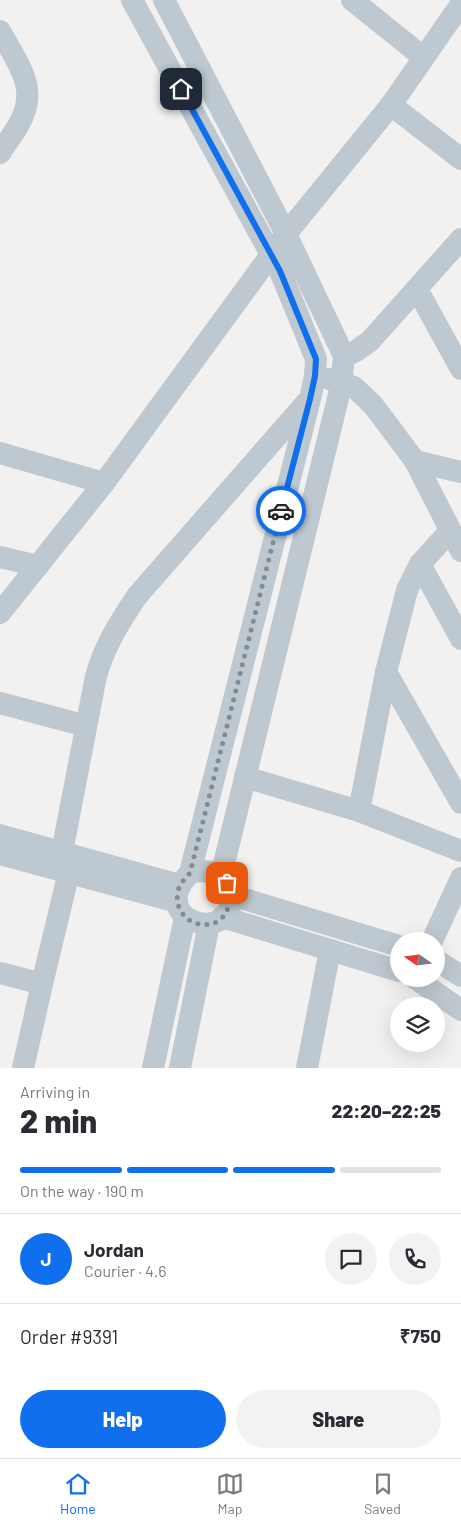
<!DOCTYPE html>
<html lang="en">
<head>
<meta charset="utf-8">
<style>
	:root { --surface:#fff; --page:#f2f2f3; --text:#2b2b33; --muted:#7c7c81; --line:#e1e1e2; --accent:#106fed }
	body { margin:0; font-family:Barlow,sans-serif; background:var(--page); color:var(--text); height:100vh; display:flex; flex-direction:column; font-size:19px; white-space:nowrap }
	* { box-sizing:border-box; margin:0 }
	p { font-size:16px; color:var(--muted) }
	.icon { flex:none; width:28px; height:28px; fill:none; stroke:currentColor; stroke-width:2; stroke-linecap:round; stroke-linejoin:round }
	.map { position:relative; height:1068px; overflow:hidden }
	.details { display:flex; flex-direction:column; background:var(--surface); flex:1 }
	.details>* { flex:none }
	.needle { width:32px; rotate:284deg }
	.buttons { position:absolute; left:390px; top:932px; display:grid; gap:10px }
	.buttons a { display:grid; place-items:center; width:55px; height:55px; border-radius:50%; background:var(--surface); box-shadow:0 5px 20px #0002; font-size:25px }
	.pin { position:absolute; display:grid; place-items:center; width:42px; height:42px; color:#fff; margin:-21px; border-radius:10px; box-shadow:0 2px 8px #0006 }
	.courier { position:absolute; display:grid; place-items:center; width:50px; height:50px; margin:-25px; border:4px solid #106fed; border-radius:50%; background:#fff; color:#222; box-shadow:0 1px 6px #0007 }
	.summary em { font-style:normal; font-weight:800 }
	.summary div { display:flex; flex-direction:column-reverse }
	.summary { display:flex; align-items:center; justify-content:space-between; height:85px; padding:0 20px }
	h1 { font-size:32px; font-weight:800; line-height:38px }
	.bar { display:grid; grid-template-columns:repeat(4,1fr); gap:8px 5px; align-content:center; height:60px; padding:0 20px }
	.bar i { height:6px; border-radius:4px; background:var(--line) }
	.bar .active { background:var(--accent) }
	.bar p { grid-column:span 4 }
	.line { display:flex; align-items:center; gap:12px; padding:0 20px; border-top:1px solid var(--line) }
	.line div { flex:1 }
	.round { display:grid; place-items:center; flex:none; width:52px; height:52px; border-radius:26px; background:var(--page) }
	.action { display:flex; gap:10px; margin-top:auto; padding:10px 20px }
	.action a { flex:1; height:58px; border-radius:30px; background:var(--accent); color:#fff; font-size:20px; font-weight:800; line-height:58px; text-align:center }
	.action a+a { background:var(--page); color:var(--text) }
	.menu { display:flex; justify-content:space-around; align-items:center; height:70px; border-top:1px solid var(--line); background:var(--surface); font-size:14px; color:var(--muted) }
	.menu a { display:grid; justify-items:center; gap:2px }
	.menu .active { color:var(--accent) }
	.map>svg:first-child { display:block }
</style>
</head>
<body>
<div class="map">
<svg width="461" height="1068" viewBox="0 0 461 1068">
	<rect width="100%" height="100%" fill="#f3f0f0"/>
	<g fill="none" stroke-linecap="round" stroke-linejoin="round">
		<g stroke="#bec8d0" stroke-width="22">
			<path d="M132,0L280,271L316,359L315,376L310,399L190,873C143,921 235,947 231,895C229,873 208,868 190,873"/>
			<polyline points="164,0 286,234 344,356 341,386 221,876"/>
			<polyline points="352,0 423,57"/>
			<path d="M0,31C17,63 40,88 19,124C14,134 6,143 0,153"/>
			<polyline points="391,105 461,159"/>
			<polyline points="417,289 461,369"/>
			<polyline points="344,356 356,351 370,341 461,239"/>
			<polyline points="329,379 354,387 373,405 415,461 461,551"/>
			<polyline points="0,453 104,483"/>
			<polyline points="415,461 461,472"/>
			<polyline points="0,557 38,566"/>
			<polyline points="420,564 461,639"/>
			<polyline points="0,613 104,483 286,234 391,105 461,4"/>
			<polyline points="386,672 461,803"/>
			<polyline points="0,703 86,726"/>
			<polyline points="245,777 359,811 461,851"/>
			<polyline points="359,811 386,672 407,590 420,564 450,531"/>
			<polyline points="0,835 180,885"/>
			<path d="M62,852L96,676C105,645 119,623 137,596L306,403"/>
			<polyline points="0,854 177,902"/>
			<polyline points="231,895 399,946"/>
			<polyline points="222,917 399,971"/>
			<polyline points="432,941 461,878"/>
			<polyline points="436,960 461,976"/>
			<polyline points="0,973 42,984"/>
			<polyline points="416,979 461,1010"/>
			<polyline points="23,1068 42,984 69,872"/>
			<polyline points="153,1068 185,917"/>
			<polyline points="180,1068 209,924"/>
			<polyline points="307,1068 330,950"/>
		</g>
	</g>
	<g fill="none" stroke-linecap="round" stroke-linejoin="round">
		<path stroke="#838b92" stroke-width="5" stroke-dasharray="0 9" d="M227,883C235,903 225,929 199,924C183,921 173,904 179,888C181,882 186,878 190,873L281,511"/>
		<polyline stroke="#106fed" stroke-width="6" points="181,89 280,271 316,359 315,376 310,399 281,511"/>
	</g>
</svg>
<div class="buttons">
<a><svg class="needle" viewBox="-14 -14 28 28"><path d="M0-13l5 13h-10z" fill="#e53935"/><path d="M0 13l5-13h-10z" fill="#7c7c81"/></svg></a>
<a><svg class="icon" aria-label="layers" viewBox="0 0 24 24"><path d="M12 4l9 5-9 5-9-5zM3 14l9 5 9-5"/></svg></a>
</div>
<div class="pin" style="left:227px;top:883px;background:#ea580c"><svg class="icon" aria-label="bag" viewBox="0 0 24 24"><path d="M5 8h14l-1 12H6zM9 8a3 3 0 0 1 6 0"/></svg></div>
<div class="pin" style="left:181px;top:89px;background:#1f2937"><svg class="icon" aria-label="home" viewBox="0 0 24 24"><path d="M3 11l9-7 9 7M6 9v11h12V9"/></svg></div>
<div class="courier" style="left:281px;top:511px"><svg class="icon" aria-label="car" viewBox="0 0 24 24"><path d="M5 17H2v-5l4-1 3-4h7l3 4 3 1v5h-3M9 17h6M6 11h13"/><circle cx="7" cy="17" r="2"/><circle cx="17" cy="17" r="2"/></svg></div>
</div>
<section class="details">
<div class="summary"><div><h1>2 min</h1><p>Arriving in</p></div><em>22:20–22:25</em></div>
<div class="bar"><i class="active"></i><i class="active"></i><i class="active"></i><i></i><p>On the way · 190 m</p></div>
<div class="line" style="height:90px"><b class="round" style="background:var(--accent);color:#fff">J</b><div><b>Jordan</b><p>Courier · 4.6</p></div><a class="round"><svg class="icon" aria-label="chat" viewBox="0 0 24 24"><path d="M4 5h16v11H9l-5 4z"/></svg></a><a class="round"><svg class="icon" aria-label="phone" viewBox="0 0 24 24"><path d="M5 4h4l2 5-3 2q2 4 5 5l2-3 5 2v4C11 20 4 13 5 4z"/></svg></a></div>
<div class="line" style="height:65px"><div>Order #9391</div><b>₹750</b></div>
<div class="action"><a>Help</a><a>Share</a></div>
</section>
<nav class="menu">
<a class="active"><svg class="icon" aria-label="home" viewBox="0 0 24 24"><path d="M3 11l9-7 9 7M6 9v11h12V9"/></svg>Home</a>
<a><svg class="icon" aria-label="map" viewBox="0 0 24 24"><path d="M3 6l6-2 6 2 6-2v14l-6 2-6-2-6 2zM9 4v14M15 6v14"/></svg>Map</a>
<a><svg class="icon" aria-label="saved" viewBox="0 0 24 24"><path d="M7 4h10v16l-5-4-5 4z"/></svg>Saved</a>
</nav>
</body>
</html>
